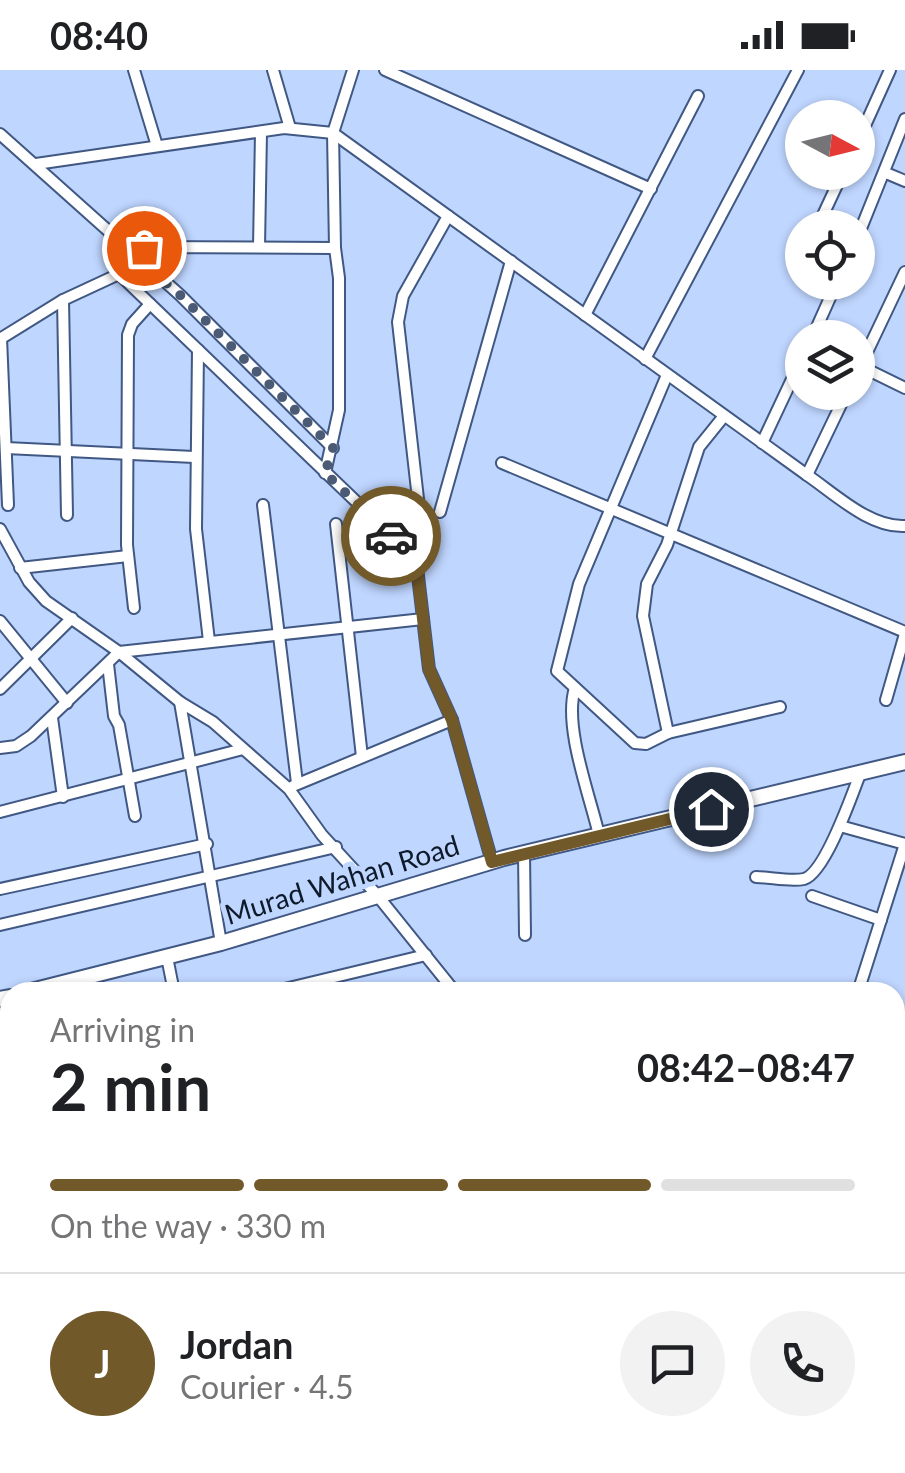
<!DOCTYPE html>
<html lang="en">
<head>
<meta charset="utf-8">
<style>
	:root { --surface:#fff; --page:#f2f2f2; --text:#202124; --muted:#757577; --line:#e0e0e0; --accent:#72592a }
	body { margin:0; font-family:Lato,sans-serif; background:var(--page); color:var(--text); height:100vh; display:flex; flex-direction:column; font-size:38px; white-space:nowrap }
	* { box-sizing:border-box; margin:0 }
	p { font-size:32px; color:var(--muted) }
	.icon { flex:none; width:55px; height:55px; fill:none; stroke:currentColor; stroke-width:2; stroke-linecap:round; stroke-linejoin:round }
	.map { position:relative; flex:1; overflow:hidden }
	.side { position:absolute; left:0px; top:912px; width:905px; height:492px; display:flex; flex-direction:column; background:var(--surface); border-radius:30px 30px 0 0; box-shadow:0 2px 8px #0004 }
	.side>* { flex:none }
	.needle { width:65px; rotate:97deg }
	.controls { position:absolute; left:785px; top:30px; display:grid; gap:20px }
	.controls a { display:grid; place-items:center; width:90px; height:90px; border-radius:50%; background:var(--surface); box-shadow:0 2px 8px #0004; font-size:50px }
	.pin { position:absolute; display:grid; place-items:center; width:85px; height:85px; color:#fff; margin:-42px; border:5px solid #fff; border-radius:50%; box-shadow:0 2px 10px #0007 }
	.courier { position:absolute; display:grid; place-items:center; width:100px; height:100px; margin:-50px; border:8px solid #72592a; border-radius:50%; background:#fff; color:#222; box-shadow:0 2px 12px #0007 }
	.headline em { font-style:normal; font-weight:700 }
	.headline div { display:flex; flex-direction:column-reverse }
	.headline { display:flex; align-items:center; justify-content:space-between; height:170px; padding:0 50px }
	h1 { font-size:65px; font-weight:700; line-height:75px }
	.bar { display:grid; grid-template-columns:repeat(4,1fr); gap:15px 10px; align-content:center; height:120px; padding:0 50px }
	.bar i { height:12px; border-radius:8px; background:var(--line) }
	.bar .selected { background:var(--accent) }
	.bar p { grid-column:span 4 }
	.line { display:flex; align-items:center; gap:25px; padding:0 50px; border-top:2px solid var(--line) }
	.line div { flex:1 }
	.round { display:grid; place-items:center; flex:none; width:105px; height:105px; border-radius:52px; background:var(--page) }
	.status { display:flex; justify-content:space-between; align-items:center; height:70px; padding:0 50px; background:var(--surface); direction:ltr }
	.status svg { height:28px; fill:currentColor }
	.map>svg:first-child { display:block }
</style>
</head>
<body>
<div class="status"><b>08:40</b><svg viewBox="0 0 49 12"><path d="M0 12V9h3v3zM5 12V6h3v6zM10 12V3h3v9zM15 12V0h3v12zM26 1h20v11H26zM47 4h2v5h-2z"/></svg></div>
<div class="map">
<svg width="905" height="1403" viewBox="0 0 905 1403">
	<rect width="100%" height="100%" fill="#bfd6ff"/>
	<g fill="none" stroke-linecap="round" stroke-linejoin="round">
		<defs>
			<g id="street">
				<polyline points="134,0 157,76"/>
				<polyline points="273,0 290,58"/>
				<polyline points="385,0 651,119"/>
				<polyline points="0,64 180,225 333,378"/>
				<polyline points="858,71 890,0"/>
				<path d="M36,94L284,58L333,63L807,405C835,424 870,458 905,456"/>
				<polyline points="886,103 905,111"/>
				<polyline points="448,146 403,226 398,252 423,473 416,489 429,599 452,650 492,792"/>
				<polyline points="817,158 843,102"/>
				<polyline points="858,166 905,49"/>
				<polyline points="259,177 261,62"/>
				<polyline points="119,204 416,489"/>
				<polyline points="63,230 67,445"/>
				<polyline points="585,245 698,26"/>
				<polyline points="1,268 8,435"/>
				<polyline points="812,268 837,212"/>
				<polyline points="0,269 63,230 119,204 144,177 335,178"/>
				<polyline points="198,280 196,459 209,571"/>
				<polyline points="645,289 798,0"/>
				<polyline points="858,295 905,318"/>
				<polyline points="858,301 905,202"/>
				<polyline points="667,305 579,514 557,601 635,673 646,674 668,663 780,637"/>
				<polyline points="762,373 802,288"/>
				<polyline points="6,378 194,387"/>
				<polyline points="502,393 905,562"/>
				<polyline points="325,403 339,340 339,208 335,178 333,63 353,0"/>
				<polyline points="807,405 847,322"/>
				<polyline points="263,435 297,713"/>
				<polyline points="440,442 511,191"/>
				<polyline points="336,454 362,687"/>
				<polyline points="0,459 29,512 46,531 119,582 180,632 213,652 289,719 322,765 377,825 455,922"/>
				<polyline points="20,498 128,486"/>
				<polyline points="134,538 127,475 128,265 132,254 150,234"/>
				<polyline points="0,551 67,633"/>
				<polyline points="108,594 114,646 119,655 135,746"/>
				<path d="M575,618C563,656 590,726 599,765"/>
				<polyline points="0,619 72,548"/>
				<polyline points="886,630 905,564"/>
				<polyline points="180,632 221,873"/>
				<polyline points="52,648 63,727"/>
				<polyline points="668,663 643,546 647,514 667,475 699,377 724,346"/>
				<polyline points="0,678 16,676 31,666 119,582 423,549"/>
				<polyline points="293,716 452,650"/>
				<polyline points="0,742 243,679"/>
				<polyline points="840,756 905,774"/>
				<polyline points="524,783 525,865"/>
				<path d="M756,807C770,807 790,812 804,809C825,803 852,725 860,704"/>
				<polyline points="0,819 207,774"/>
				<polyline points="812,826 881,850"/>
				<polyline points="0,855 336,777"/>
				<polyline points="167,887 174,922"/>
				<polyline points="272,922 426,885"/>
				<polyline points="858,922 905,774"/>
				<polyline points="0,1038 10,1036"/>
				<polyline points="895,1086 905,1089"/>
				<polyline points="0,1097 10,1095"/>
				<polyline points="0,1115 10,1112"/>
				<polyline points="0,1277 10,1216"/>
				<polyline points="505,1395 538,1403"/>
				<polyline points="803,1395 832,1403"/>
				<polyline points="132,1403 133,1395"/>
				<polyline points="206,1403 208,1395"/>
				<polyline points="327,1403 329,1395"/>
				<polyline points="393,1403 395,1395"/>
				<polyline points="470,1403 472,1395"/>
				<polyline points="637,1403 638,1395"/>
				<polyline points="748,1403 751,1395"/>
			</g>
			<g id="secondary">
				<polyline points="27,922 221,873 504,788 905,692"/>
				<polyline points="0,929 10,927"/>
				<polyline points="895,1204 905,1167"/>
				<polyline points="840,1403 842,1395"/>
			</g>
		</defs>
		<use href="#street" stroke="#405883" stroke-width="14"/>
		<use href="#secondary" stroke="#405883" stroke-width="18"/>
		<use href="#street" stroke="#fff" stroke-width="10"/>
		<use href="#secondary" stroke="#fff" stroke-width="14"/>
	</g>
	<g fill="none" stroke-linecap="round" stroke-linejoin="round">
		<polyline stroke="#4c5b75" stroke-width="10" stroke-dasharray="0 18" points="144,178 135,186 180,225 333,378 325,403 391,466"/>
		<polyline stroke="#72592a" stroke-width="12" points="391,466 416,490 429,599 452,650 492,792 711,739"/>
	</g>
	<g text-anchor="middle" stroke-width="10" stroke-linejoin="round" paint-order="stroke">
		<g font-size="28" fill="#0e192a" stroke="#bfd6ff">
			<text transform="translate(342 810) rotate(-17)" y="10">Murad Wahan Road</text>
		</g>
	</g>
</svg>
<div class="controls">
<a><svg class="needle" viewBox="-14 -14 28 28"><path d="M0-13l5 13h-10z" fill="#e53935"/><path d="M0 13l5-13h-10z" fill="#757577"/></svg></a>
<a><svg class="icon" aria-label="locate" viewBox="0 0 24 24"><circle cx="12" cy="12" r="6"/><path d="M12 2v4M12 18v4M2 12h4M18 12h4"/></svg></a>
<a><svg class="icon" aria-label="layers" viewBox="0 0 24 24"><path d="M12 4l9 5-9 5-9-5zM3 14l9 5 9-5"/></svg></a>
</div>
<div class="pin" style="left:144px;top:178px;background:#ea580c"><svg class="icon" aria-label="bag" viewBox="0 0 24 24"><path d="M5 8h14l-1 12H6zM9 8a3 3 0 0 1 6 0"/></svg></div>
<div class="pin" style="left:711px;top:739px;background:#1f2937"><svg class="icon" aria-label="home" viewBox="0 0 24 24"><path d="M3 11l9-7 9 7M6 9v11h12V9"/></svg></div>
<div class="courier" style="left:391px;top:466px"><svg class="icon" aria-label="car" viewBox="0 0 24 24"><path d="M5 17H2v-5l4-1 3-4h7l3 4 3 1v5h-3M9 17h6M6 11h13"/><circle cx="7" cy="17" r="2"/><circle cx="17" cy="17" r="2"/></svg></div>
<section class="side">
<div class="headline"><div><h1>2 min</h1><p>Arriving in</p></div><em>08:42–08:47</em></div>
<div class="bar"><i class="selected"></i><i class="selected"></i><i class="selected"></i><i></i><p>On the way · 330 m</p></div>
<div class="line" style="height:180px"><b class="round" style="background:var(--accent);color:#fff">J</b><div><b>Jordan</b><p>Courier · 4.5</p></div><a class="round"><svg class="icon" aria-label="chat" viewBox="0 0 24 24"><path d="M4 5h16v11H9l-5 4z"/></svg></a><a class="round"><svg class="icon" aria-label="phone" viewBox="0 0 24 24"><path d="M5 4h4l2 5-3 2q2 4 5 5l2-3 5 2v4C11 20 4 13 5 4z"/></svg></a></div>
</section>
</div>
</body>
</html>
